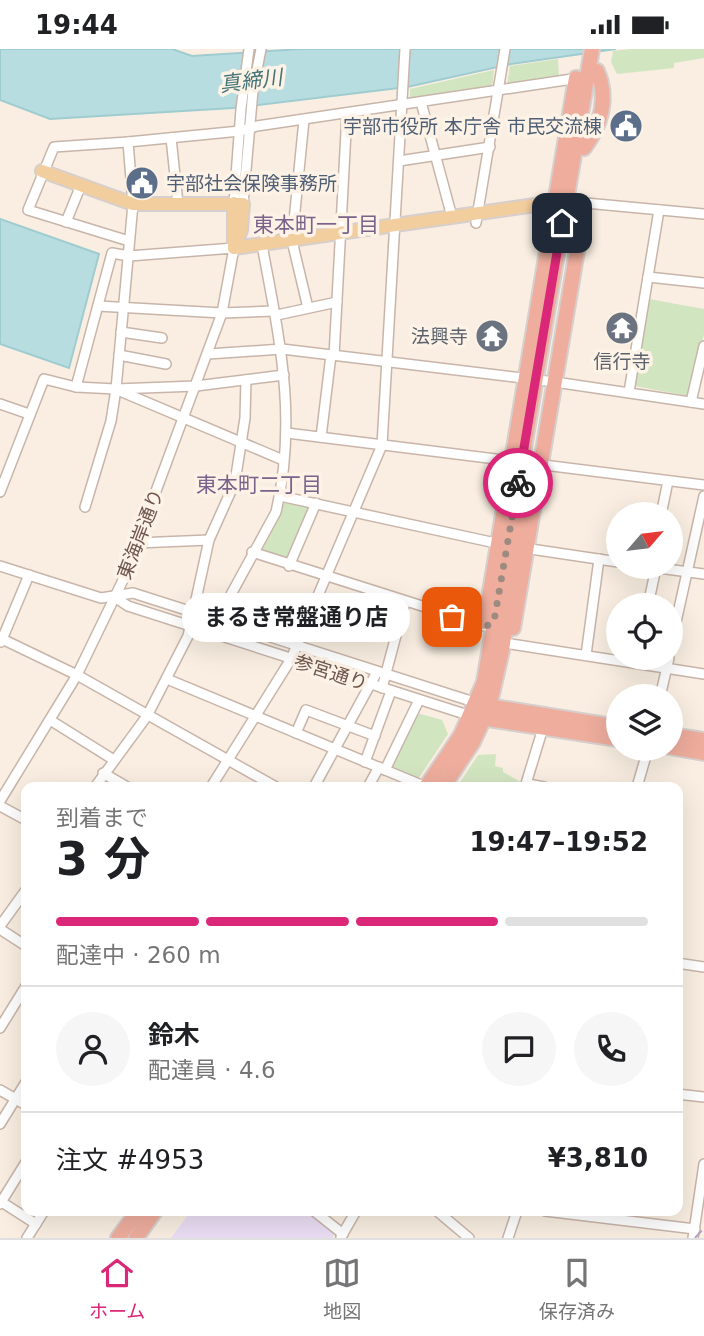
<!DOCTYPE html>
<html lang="ja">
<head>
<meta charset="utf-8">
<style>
	:root { --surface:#fff; --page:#f6f6f6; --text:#202124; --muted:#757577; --line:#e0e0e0; --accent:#db2777 }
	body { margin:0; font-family:"DejaVu Sans","Noto Sans JP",sans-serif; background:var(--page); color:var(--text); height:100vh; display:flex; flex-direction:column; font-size:26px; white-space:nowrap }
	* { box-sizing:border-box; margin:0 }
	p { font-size:23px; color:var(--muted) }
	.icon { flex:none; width:38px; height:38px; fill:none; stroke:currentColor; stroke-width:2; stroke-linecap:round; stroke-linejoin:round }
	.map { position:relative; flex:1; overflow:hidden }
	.sheet { position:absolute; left:21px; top:733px; width:662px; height:434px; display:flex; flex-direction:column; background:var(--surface); border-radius:14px; box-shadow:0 7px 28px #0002 }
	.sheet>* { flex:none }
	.needle { width:46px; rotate:62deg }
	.tools { position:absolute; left:606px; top:453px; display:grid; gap:14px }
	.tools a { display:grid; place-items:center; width:77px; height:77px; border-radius:50%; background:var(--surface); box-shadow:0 7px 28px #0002; font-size:35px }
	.pin { position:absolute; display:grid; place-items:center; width:60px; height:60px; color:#fff; margin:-30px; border-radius:14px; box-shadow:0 4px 10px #0006 }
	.courier { position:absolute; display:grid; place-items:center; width:70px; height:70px; margin:-35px; border:5px solid #db2777; border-radius:50%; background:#fff; color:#222; box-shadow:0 2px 9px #0007 }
	.bubble { position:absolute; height:49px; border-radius:24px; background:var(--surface); box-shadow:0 7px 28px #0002; font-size:23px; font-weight:700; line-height:49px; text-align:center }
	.overview em { font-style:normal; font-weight:700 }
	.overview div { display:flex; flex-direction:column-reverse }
	.overview { display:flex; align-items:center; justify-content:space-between; height:119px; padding:0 35px }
	h1 { font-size:46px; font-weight:700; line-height:52px }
	.bar { display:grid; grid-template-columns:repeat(4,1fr); gap:10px 7px; align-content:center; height:84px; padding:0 35px }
	.bar i { height:9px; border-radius:5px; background:var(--line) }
	.bar .active { background:var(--accent) }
	.bar p { grid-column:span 4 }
	.line { display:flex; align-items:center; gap:18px; padding:0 35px; border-top:2px solid var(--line) }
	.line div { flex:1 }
	.round { display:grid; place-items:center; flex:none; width:74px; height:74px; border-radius:37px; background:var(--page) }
	.status { display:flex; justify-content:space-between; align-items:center; height:49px; padding:0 35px; background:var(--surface); direction:ltr }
	.status svg { height:19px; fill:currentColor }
	.tab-bar { display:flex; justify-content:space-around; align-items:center; height:98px; border-top:2px solid var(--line); background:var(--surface); font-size:19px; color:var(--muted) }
	.tab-bar a { display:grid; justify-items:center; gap:4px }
	.tab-bar .active { color:var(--accent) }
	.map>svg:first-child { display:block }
</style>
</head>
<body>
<div class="status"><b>19:44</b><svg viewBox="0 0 49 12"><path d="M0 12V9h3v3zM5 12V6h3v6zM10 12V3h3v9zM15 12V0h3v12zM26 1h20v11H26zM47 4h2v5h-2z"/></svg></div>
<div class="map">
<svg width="704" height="1189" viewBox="0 0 704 1189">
	<rect width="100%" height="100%" fill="#f9eee1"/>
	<polygon fill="#ebdef5" points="191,1162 309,1162 335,1183 332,1189 171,1189"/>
	<g fill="#d2e5c1">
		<polygon points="631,0 704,0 704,9 674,14 674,19 617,25 611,13 613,2"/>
		<polygon points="558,10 559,28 507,36 510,17"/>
		<polygon points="494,21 492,39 410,51 410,40"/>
		<polygon points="649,250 704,260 704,285 688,347 635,337"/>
		<polygon points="285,453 310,457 290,510 261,502 260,498"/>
		<polygon points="417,664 442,671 448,685 418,730 391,718"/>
		<polygon points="496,705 495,717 503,719 503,723 524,735 521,738 457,738 478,706"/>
	</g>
	<g fill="#b8dde0" stroke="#9fccd1" stroke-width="2">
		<polygon points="0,0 172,0 192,7 301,0 616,0 511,15 407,38 233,59 50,70 0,51"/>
		<polygon points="0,170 99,205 69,319 0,295"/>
	</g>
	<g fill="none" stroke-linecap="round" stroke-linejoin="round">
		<defs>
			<g id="minor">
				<polyline points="421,53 452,168"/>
				<polyline points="304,71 292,192 308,259"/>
				<polyline points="171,89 178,155"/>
				<polyline points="128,93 54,98 28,161 129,192"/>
				<polyline points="399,112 490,98"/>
				<polyline points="575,153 704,165"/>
				<polyline points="234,154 241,60 249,0"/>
				<polyline points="243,155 253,41 261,0"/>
				<polyline points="66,173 81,136"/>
				<polyline points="476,174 505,0"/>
				<polyline points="648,228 704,234"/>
				<polyline points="98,257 222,264 274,262"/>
				<polyline points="277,266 337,253"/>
				<polyline points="121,283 162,289"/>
				<polyline points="208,305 282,300 555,333 704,355"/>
				<polyline points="119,306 166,315"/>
				<polyline points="334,307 347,64"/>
				<polyline points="120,342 283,411"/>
				<polyline points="629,343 659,161"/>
				<polyline points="691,353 704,297"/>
				<polyline points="0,355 29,365"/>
				<polyline points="287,384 704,436"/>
				<polyline points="321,388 331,306"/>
				<polyline points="0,443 44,330 76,338 116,340 196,337 284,326"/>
				<polyline points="280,447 500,495"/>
				<polyline points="85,458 111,372 116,340 133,155 128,93 240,82 257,77 579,29"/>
				<polyline points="661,466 668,432"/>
				<polyline points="137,494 209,491"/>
				<polyline points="524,499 618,513"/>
				<polyline points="252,503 485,577"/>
				<polyline points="0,517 101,549 133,544 477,654"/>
				<polyline points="289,517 316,454"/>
				<polyline points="651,518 704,525"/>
				<polyline points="116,549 128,557 471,667"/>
				<polyline points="648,556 656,519"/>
				<path d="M210,584L276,463C298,369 279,288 262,196"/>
				<polyline points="0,589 77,626 276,738"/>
				<polyline points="1,593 29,526"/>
				<polyline points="511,595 704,625"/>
				<polyline points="670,600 704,447"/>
				<polyline points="586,606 599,510"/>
				<polyline points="167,630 426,738"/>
				<polyline points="382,639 405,553"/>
				<polyline points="660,648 669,609"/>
				<polyline points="50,671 114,711"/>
				<polyline points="296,684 306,661 375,687"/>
				<polyline points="365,713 391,642"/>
				<polyline points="385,721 419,651"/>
				<polyline points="103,724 127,738"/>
				<polyline points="528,735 544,738"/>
				<polyline points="95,738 147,667 188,587 209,491 235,433 245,369 246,331"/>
				<polyline points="211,738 291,610 382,396 405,0"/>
				<polyline points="314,738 377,623"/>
				<polyline points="368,738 379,718"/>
				<polyline points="525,738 543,679"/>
				<polyline points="637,738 648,700"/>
				<polyline points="0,752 77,626 123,531 222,264 234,199 129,207 112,204 76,338"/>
				<polyline points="0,757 26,771"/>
				<polyline points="0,877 26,841"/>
				<polyline points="0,880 26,897"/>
				<polyline points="677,914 704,918"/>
				<polyline points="0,979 26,937"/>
				<polyline points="0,1041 26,1056"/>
				<polyline points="677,1045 704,1048"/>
				<polyline points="0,1075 26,1033"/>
				<polyline points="0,1152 36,1175"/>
				<polyline points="0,1155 26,1113"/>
				<polyline points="314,1162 343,1185"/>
				<polyline points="437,1162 469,1189"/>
				<polyline points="545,1162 695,1180"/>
				<polyline points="341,1188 356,1162"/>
				<polyline points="27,1189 44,1162"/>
				<polyline points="508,1189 517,1162"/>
				<polyline points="693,1189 704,1115"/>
			</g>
			<g id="major">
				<polyline points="42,122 133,155 243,155 241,181 234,199"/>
				<polyline points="234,195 234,154"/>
				<polyline points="234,199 563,152"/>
			</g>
			<g id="highway">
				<path d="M584,99C601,76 609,49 597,22"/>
				<polyline points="485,573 576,29"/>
				<polyline points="513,579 581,178 575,153"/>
				<polyline points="482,656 618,678"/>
				<polyline points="475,668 618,690"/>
				<polyline points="670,686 704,691"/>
				<polyline points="670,698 704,704"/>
				<polyline points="426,738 461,686 484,633 592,0"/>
				<polyline points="443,738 473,693 489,658 502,601 521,474"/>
				<polyline points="118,1189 138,1162"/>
				<polyline points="136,1189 155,1162"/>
			</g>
		</defs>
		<use href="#minor" stroke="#c8b5aa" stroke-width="12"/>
		<use href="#major" stroke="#d6cfcd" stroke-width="16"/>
		<use href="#highway" stroke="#d6cfcd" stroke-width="18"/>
		<use href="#minor" stroke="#fff" stroke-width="9"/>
		<use href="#major" stroke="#f2ce9f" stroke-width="12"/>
		<use href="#highway" stroke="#eead9d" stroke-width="14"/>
		<polyline stroke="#b0a2c0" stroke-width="2" stroke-dasharray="10 7" stroke-linecap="butt" points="695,1189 704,1179"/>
	</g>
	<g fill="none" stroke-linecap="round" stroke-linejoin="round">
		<polyline stroke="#9e8b80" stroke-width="7" stroke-dasharray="0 12.6" points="452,568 485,578 494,572 518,434"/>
		<polyline stroke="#db2777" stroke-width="9" points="518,434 562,174"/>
	</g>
	<defs>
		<symbol id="civic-disc" viewBox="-11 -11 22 22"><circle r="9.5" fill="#5c6f8a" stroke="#fdf2e6"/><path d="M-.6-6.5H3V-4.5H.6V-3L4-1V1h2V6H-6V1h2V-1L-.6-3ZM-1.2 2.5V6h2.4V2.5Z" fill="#fff"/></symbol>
		<symbol id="temple-disc" viewBox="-11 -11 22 22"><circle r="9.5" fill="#6b7280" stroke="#fdf2e6"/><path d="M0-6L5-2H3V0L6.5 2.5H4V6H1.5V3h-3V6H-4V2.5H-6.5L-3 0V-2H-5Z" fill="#fff"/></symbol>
	</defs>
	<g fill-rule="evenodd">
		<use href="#civic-disc" x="607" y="58" width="38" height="38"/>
		<use href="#civic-disc" x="123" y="115" width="38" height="38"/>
		<use href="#temple-disc" x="603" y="260" width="38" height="38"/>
		<use href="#temple-disc" x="473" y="268" width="38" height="38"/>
	</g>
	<g text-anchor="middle" stroke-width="7" stroke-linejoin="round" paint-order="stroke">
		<g font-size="19" fill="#4e5e75" stroke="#fdf2e6" text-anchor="end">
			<text x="602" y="84">宇部市役所 本庁舎 市民交流棟</text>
			<text x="166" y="141" text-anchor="start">宇部社会保険事務所</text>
		</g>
		<g font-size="19" fill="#5b616d" stroke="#fdf2e6" text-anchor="end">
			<text x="468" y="294">法興寺</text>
			<text x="622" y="319" text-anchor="middle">信行寺</text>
		</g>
		<g font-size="19" fill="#6d554b" stroke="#fdf2e6">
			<text transform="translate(140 485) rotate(-69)" y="7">東海岸通り</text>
			<text transform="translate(331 623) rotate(18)" y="7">参宮通り</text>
		</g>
		<g font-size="21" font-style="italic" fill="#447378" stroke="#fdf2e6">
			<text transform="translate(251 32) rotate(-7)" y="7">真締川</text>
		</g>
		<g font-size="21" fill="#7a638a" stroke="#fdf2e6">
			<text x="316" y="183">東本町一丁目</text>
			<text x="259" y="443">東本町二丁目</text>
		</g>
	</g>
</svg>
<div class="tools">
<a><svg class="needle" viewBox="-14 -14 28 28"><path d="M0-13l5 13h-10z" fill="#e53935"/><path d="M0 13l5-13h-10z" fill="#757577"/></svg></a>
<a><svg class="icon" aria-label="locate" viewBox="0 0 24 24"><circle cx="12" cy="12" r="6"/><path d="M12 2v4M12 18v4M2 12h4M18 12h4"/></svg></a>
<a><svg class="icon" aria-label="layers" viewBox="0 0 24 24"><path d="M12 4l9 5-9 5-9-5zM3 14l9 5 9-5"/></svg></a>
</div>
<div class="pin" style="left:452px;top:568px;background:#ea580c"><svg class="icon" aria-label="bag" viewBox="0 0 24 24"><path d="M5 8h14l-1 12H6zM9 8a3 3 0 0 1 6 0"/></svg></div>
<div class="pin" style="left:562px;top:174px;background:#1f2937"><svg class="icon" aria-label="home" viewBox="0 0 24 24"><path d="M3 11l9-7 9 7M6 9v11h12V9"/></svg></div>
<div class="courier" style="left:518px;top:434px"><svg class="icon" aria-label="bike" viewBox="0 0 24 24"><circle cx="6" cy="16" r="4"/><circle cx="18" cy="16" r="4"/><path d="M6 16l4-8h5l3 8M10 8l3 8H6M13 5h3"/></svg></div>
<div class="bubble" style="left:182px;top:544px;width:228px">まるき常盤通り店</div>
<section class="sheet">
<div class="overview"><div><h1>3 分</h1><p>到着まで</p></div><em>19:47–19:52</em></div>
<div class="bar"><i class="active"></i><i class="active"></i><i class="active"></i><i></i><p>配達中 · 260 m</p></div>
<div class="line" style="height:126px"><a class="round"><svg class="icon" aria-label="person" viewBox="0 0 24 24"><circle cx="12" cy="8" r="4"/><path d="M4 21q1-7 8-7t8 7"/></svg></a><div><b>鈴木</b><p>配達員 · 4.6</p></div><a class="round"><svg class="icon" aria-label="chat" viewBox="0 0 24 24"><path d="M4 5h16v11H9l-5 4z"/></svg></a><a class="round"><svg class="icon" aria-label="phone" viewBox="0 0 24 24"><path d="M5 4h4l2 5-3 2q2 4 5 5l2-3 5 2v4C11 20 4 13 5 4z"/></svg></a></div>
<div class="line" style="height:91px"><div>注文 #4953</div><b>¥3,810</b></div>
</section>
</div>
<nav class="tab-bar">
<a class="active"><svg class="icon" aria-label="home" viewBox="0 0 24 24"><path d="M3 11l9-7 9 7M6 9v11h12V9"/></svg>ホーム</a>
<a><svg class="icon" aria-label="map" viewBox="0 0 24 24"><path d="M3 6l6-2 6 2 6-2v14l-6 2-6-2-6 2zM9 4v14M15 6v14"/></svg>地図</a>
<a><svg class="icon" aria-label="saved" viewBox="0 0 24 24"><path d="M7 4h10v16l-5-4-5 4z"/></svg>保存済み</a>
</nav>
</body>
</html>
